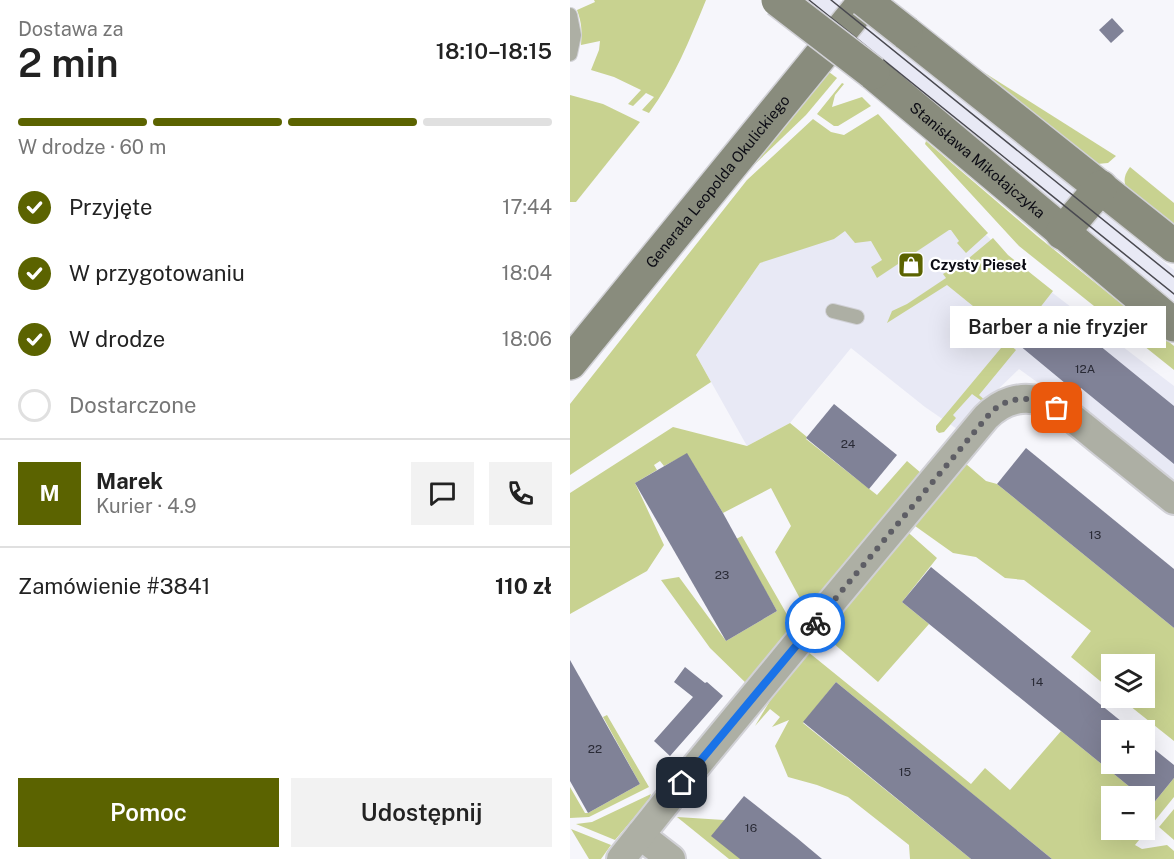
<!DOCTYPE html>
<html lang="pl">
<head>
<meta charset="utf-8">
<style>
	:root { --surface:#fff; --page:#f2f2f2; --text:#222; --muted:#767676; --line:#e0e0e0; --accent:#5b6300 }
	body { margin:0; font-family:"Public Sans",sans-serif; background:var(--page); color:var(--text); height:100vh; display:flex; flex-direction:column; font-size:22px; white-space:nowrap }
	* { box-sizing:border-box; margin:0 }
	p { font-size:20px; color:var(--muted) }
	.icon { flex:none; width:33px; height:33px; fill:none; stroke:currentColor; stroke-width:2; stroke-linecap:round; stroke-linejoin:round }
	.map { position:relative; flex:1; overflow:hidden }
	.sheet { display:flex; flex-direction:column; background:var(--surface); width:570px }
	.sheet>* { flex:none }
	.buttons { position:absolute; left:531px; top:654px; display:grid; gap:12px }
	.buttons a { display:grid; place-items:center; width:54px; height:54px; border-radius:0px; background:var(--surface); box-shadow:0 6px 24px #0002; font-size:30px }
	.pin { position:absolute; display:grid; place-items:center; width:51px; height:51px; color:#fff; margin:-26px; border-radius:12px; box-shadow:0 3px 9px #0006 }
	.courier { position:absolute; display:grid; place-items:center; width:60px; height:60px; margin:-30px; border:4px solid #1a73e8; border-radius:50%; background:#fff; color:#222; box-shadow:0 2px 8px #0007 }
	.bubble { position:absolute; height:42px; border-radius:0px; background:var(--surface); box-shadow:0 6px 24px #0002; font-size:20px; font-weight:600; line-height:42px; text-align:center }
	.overview em { font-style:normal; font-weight:600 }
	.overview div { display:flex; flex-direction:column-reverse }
	.overview { display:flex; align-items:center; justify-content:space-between; height:102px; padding:0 18px }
	h1 { font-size:39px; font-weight:600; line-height:45px }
	.bar { display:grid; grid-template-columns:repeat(4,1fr); gap:9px 6px; align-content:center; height:72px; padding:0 18px }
	.bar i { height:8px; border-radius:4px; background:var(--line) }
	.bar .current { background:var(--accent) }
	.bar p { grid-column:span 4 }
	.line { display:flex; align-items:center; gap:15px; padding:0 18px; border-top:2px solid var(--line) }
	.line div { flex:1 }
	.round { display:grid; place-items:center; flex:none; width:63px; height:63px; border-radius:0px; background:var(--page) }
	ol { padding:0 18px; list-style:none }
	li { display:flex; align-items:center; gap:18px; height:66px }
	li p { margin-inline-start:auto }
	li .icon { padding:6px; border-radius:50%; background:var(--accent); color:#fff; stroke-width:4 }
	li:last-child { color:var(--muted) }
	li i { width:33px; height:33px; border:3px solid var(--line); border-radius:50% }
	.cta { display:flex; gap:12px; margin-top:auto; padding:12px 18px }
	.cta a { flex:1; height:69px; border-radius:0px; background:var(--accent); color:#fff; font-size:24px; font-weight:600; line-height:69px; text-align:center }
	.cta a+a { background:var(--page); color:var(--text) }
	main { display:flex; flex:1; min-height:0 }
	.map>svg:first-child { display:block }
</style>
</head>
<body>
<main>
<section class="sheet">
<div class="overview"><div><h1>2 min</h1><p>Dostawa za</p></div><em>18:10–18:15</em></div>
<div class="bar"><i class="current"></i><i class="current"></i><i class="current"></i><i></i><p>W drodze · 60 m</p></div>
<ol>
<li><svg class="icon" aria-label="check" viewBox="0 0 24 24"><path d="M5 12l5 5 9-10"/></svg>Przyjęte<p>17:44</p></li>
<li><svg class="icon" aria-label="check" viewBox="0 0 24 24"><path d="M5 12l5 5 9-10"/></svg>W przygotowaniu<p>18:04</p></li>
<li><svg class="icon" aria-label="check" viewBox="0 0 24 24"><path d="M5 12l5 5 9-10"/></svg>W drodze<p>18:06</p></li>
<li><i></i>Dostarczone</li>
</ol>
<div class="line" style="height:108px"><b class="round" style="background:var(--accent);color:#fff">M</b><div><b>Marek</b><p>Kurier · 4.9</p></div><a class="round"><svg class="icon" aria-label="chat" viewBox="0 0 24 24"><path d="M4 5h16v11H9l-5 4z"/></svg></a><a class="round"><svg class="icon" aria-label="phone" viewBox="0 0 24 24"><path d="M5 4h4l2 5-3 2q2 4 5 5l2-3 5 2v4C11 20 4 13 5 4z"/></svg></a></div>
<div class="line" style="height:78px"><div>Zamówienie #3841</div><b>110 zł</b></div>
<div class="cta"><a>Pomoc</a><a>Udostępnij</a></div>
</section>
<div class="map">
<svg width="604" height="859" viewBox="0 0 604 859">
	<rect width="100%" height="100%" fill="#f6f6fb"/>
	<g fill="#e8e9f5">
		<polygon points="231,0 269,0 504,189 604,270 604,301"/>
		<polygon points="359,181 454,271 604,386 604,481 449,369 387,429 355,407 281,348 220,423 177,446 126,355 190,263"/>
	</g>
	<g fill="#c8d290">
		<path d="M24,0H136C120,39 104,79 79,113L72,110L84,97L76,93L63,106L58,104L71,90L44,77L21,70L29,50L30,41L11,45C12,32 12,23 7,10L25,2Z"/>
		<polygon points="407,68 546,156 538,163 527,164 406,70"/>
		<polygon points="259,72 267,78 236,115 183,166"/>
		<polygon points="272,83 274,84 265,95 262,107 292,97 301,106 268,126 264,126 247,114"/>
		<polygon points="0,95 33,104 70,122 6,202 0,202"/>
		<polygon points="308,114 418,233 396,253 387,243 389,241 381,230 379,230 307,278 301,267 312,260 301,241 285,243 275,231 264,239 190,263 126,355 141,382 0,475 0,404 177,180 243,119 261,132 274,135"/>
		<polygon points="356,141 467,236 604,346 604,370 449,246 355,144"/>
		<path d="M560,167L604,203V226L556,187C553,179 555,174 560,167Z"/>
		<polygon points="423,238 438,255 483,291 443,342 438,339 440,336 377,285 317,323 322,311 337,304 376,278 373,274 379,270 382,273 402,261 399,258"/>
		<polygon points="436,342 446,350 409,395 417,402 416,404 402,394 383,415 386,418 374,432 369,433 366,430 366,426"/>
		<polygon points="220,423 237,437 236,439 307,495 337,461 358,479 241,619 205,552 221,526 201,488 153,513 117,454 94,466 90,461 84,465 87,470 65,483 94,545 77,571 0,614 0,493 103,427 177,446"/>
		<polygon points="389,458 416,481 427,484 604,628 604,741 550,698 574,698 574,664 542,664 541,690 501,657 521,631 454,580 435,578 406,557 383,553 338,521"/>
		<polygon points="332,527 367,558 332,602 359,624 308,682 247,629"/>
		<polygon points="172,536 219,618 215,621 223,640 180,687 140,648 91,580 109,577 156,641 207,611 166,539"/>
		<polygon points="232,647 401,784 415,768 440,790 491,731 571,796 542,796 542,830 574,830 575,799 582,805 604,778 604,797 565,845 572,849 597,845 604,851 604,859 482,859 266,682 233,723 401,859 340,859 339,845 278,797 247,785 218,777 205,746 219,720 202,727 210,717 200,709 185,726"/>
		<polygon points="37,715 79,787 19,817 0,818 0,787 15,813 18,813 70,784 33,717"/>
		<polygon points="81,794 79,800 45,840 6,824 22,822"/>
		<polygon points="604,809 604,840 589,827"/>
		<polygon points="107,817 154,820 170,859 159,859"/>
		<polygon points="1,829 41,845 31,859 19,859"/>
	</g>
	<g fill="#808297">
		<polygon points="542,18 554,31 541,43 529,30"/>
		<polygon points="481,306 604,406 604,464 511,388 507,393 449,345"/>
		<polygon points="264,404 327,455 299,489 236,438"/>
		<polygon points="456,448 604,569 604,628 427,484"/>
		<polygon points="117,453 153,513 207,611 156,641 65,483"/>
		<polygon points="361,567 562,730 542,730 542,764 574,764 574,741 604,765 604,778 582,805 574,799 574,796 571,796 332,602"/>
		<polygon points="0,660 70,784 18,813 0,781"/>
		<polygon points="115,667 135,683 137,682 153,696 100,756 84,741 123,697 104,682"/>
		<polygon points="266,682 398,790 482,859 401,859 233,722"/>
		<polygon points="174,796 227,838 252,859 170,859 141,836"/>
	</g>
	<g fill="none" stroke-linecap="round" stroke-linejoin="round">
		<defs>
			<g id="lane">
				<polyline points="0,15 4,35 0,54"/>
				<polyline points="263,311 287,317"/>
			</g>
			<g id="street">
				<polyline points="70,835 101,859"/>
				<path d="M51,859L98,800L240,628L416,417C431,402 450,395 471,401C494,408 513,427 532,442C556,461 580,481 604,500"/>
			</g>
			<g id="secondary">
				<polyline points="336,33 604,246"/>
				<path id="s1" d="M303,73L604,325"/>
				<polyline points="492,233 531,187"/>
				<path id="s2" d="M0,363L296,0"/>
			</g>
		</defs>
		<use href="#lane" stroke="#d1d1d6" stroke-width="16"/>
		<use href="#street" stroke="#d1d1d6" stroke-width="32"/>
		<use href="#secondary" stroke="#d1d1d6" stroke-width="36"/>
		<use href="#lane" stroke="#adafa4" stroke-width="14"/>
		<use href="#street" stroke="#adafa4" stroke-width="28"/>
		<use href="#secondary" stroke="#898c7d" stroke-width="33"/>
		<g stroke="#494950" stroke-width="1.5">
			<polyline points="239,0 604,294"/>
			<polyline points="261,0 604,277"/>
		</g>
		<defs>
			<g id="secondary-bridge">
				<polyline points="208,0 303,73"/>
				<polyline points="294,0 336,33"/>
			</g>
		</defs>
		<use href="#secondary-bridge" stroke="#d1d1d6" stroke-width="36" stroke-linecap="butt"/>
		<use href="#secondary-bridge" stroke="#898c7d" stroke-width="33"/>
	</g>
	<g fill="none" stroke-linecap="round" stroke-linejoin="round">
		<path stroke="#5e5e65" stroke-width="6" stroke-dasharray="0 10.8" d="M245,623L422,411C443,394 464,397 487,408"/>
		<polyline stroke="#1a73e8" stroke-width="8" points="112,783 245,623"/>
	</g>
	<defs>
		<symbol id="shop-square" viewBox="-11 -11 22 22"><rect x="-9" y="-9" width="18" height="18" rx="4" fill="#5b6300" stroke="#fff"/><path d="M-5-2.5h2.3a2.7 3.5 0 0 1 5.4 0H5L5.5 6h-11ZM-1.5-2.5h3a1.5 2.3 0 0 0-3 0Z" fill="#fff"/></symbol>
	</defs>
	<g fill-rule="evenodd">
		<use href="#shop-square" x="326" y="250" width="30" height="30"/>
	</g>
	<g text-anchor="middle" stroke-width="4.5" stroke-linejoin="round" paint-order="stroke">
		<g font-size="12" fill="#292a35">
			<text x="515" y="373">12A</text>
			<text x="278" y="448">24</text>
			<text x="525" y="539">13</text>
			<text x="152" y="579">23</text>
			<text x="467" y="686">14</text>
			<text x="25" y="753">22</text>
			<text x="335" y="776">15</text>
			<text x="181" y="832">16</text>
		</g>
		<g font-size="15" fill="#0c0c14" stroke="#fff">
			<text dy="5" stroke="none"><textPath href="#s1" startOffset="136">Stanisława Mikołajczyka</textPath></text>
			<text dy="5" stroke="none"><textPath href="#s2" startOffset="234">Generała Leopolda Okulickiego</textPath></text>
		</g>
		<g font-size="15" font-weight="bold" fill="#0c0c14" stroke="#fff" text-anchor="start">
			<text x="360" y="270">Czysty Pieseł</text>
		</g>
	</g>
</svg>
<div class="buttons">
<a><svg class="icon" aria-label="layers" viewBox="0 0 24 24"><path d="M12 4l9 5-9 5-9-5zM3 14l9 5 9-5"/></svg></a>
<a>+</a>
<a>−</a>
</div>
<div class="pin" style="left:487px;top:408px;background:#ea580c"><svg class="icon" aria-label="bag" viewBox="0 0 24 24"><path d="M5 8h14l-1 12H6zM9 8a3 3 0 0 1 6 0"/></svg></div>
<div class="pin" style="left:112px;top:783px;background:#1f2937"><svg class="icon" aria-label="home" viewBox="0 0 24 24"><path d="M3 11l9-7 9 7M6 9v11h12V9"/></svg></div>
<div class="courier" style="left:245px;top:623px"><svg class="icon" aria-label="bike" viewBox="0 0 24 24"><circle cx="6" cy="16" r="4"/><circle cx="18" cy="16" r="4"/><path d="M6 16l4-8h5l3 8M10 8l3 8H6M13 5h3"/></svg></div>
<div class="bubble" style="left:380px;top:306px;width:216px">Barber a nie fryzjer</div>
</div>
</main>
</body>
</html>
